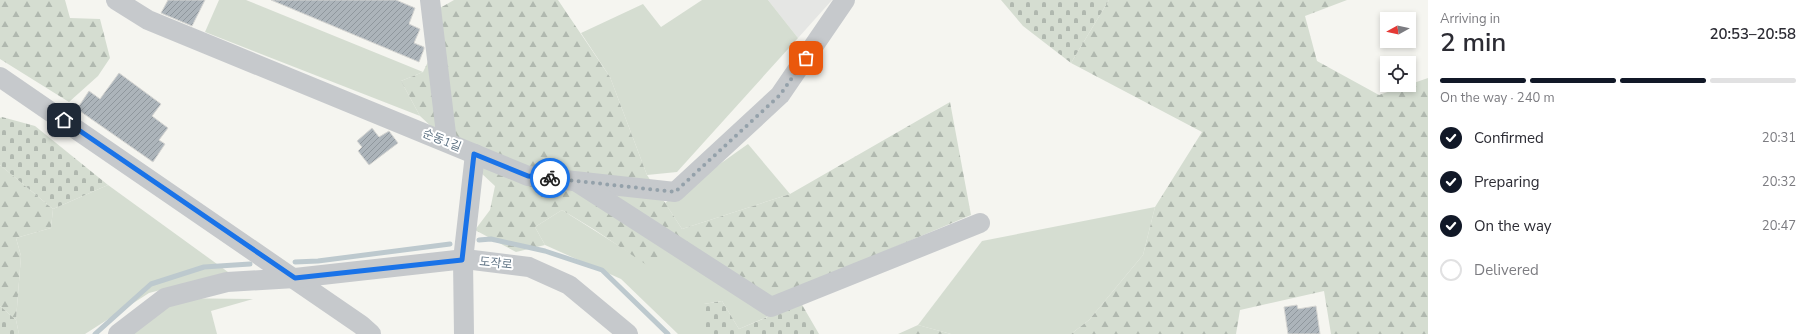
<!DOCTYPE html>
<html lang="en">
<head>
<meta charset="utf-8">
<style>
	:root { --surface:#fff; --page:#f7f7f7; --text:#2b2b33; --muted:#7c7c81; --line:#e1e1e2; --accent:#111827 }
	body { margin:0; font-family:"Nunito Sans","Noto Sans KR",sans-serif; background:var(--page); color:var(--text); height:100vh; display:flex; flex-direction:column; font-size:15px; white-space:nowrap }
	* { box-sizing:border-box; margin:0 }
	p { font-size:13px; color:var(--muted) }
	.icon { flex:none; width:22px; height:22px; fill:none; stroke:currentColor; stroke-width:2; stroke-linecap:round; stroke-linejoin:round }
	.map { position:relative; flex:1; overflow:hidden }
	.drawer { display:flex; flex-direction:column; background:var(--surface); width:380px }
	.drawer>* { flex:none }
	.needle { width:26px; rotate:262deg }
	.fabs { position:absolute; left:1380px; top:12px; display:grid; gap:8px }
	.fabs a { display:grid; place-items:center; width:36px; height:36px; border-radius:0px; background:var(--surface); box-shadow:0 2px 6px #0003; font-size:20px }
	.pin { position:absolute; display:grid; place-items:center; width:34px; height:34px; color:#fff; margin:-17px; border-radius:8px; box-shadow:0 2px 6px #0006 }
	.courier { position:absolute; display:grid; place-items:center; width:40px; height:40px; margin:-20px; border:3px solid #1a73e8; border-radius:50%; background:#fff; color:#222; box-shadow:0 1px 5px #0007 }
	.summary em { font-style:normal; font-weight:600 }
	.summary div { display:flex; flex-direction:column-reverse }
	.summary { display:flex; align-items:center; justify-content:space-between; height:68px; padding:0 12px }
	h1 { font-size:26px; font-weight:600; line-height:30px }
	.bar { display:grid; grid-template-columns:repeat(4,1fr); gap:6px 4px; align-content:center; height:48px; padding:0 12px }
	.bar i { height:5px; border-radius:3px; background:var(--line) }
	.bar .current { background:var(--accent) }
	.bar p { grid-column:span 4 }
	ol { padding:0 12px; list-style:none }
	li { display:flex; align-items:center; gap:12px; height:44px }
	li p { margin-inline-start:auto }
	li .icon { padding:4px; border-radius:50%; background:var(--accent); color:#fff; stroke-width:4 }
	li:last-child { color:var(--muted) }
	li i { width:22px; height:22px; border:2px solid var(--line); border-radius:50% }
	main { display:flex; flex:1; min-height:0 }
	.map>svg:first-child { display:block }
</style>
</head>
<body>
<main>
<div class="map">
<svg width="1428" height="334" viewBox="0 0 1428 334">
	<defs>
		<pattern id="forest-firs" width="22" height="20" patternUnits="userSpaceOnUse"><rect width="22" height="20" fill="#d5ddd1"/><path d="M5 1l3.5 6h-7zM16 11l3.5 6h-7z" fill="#b0b8af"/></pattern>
		<pattern id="cemetery-stones" width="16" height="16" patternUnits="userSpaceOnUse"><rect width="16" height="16" fill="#d5ddd1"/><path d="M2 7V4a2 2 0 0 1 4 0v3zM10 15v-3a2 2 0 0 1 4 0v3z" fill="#b0b8af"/></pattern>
		<pattern id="building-hatch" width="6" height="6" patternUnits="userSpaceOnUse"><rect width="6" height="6" fill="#acb4ba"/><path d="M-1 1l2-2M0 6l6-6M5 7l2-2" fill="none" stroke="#8f979d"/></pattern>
	</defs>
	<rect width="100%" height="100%" fill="#f5f5f0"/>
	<polygon fill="#e5e6e4" points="768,0 832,0 798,38"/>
	<g fill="#d5ddd1">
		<polygon points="219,0 246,0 423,72 401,81 420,116 205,32"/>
		<polygon points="702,0 768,0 798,38 677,172 647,175 610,77 581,33 643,4 661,27"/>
		<polygon points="748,144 790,194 682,229 665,203"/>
		<polygon points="108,185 228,272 149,293 85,334 19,334 16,320 21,256 16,238 51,228 53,209"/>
		<polygon points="1155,207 1143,255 1089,320 1071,334 951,334 918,325 982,241"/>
		<polygon points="562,210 635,256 671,248 776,313 739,329 722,301 704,304 704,334 678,334 621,279 545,245 535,227"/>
		<polygon points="165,298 253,299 211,311 217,334 127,334"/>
	</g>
	<g fill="url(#forest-firs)">
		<polygon points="0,0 65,0 70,18 100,19 110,58 98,76 69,102 0,59"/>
		<polygon points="454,0 558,0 610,77 647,175 682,229 790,194 950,102 971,215 769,300 677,238 657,272 595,230 562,210 535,227 545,245 516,252 475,230 490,210 495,186 420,116 401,81 423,72 442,33 440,8"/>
		<polygon points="1109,0 1347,0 1305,16 1317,61 1379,95 1428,78 1428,334 1331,334 1324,291 1240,310 1236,334 1071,334 1089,320 1143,255 1155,207 1202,132 1071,63"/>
		<polygon points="0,165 53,209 51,228 16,238 21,256 16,320 0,306"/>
		<polygon points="918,325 951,334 898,334"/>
	</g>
	<g fill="url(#cemetery-stones)">
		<polygon points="1001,0 1109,0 1071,63 1023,26"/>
		<polygon points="2,117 35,126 108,185 53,209 0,165 0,118"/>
		<polygon points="722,301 739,329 801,303 819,334 704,334 704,304"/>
		<polygon points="0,306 16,320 19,334 0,334"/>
	</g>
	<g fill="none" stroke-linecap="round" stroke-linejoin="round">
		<g stroke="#bdc9ce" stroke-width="5">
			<polyline points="479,240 491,239 545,251 602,270 668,334"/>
			<polyline points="295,262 318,261 450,244"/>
			<polyline points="95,334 151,284 204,267 250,264"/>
		</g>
	</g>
	<g fill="url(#building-hatch)" stroke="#d6d6d3">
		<polygon points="168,0 205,0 192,26 161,13"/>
		<polygon points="271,0 396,0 415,8 409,24 420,29 414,43 424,47 424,49 419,62"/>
		<polygon points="119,73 161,104 152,116 168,128 159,140 165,144 153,162 77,109 89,91 100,99"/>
		<polygon points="372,128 379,137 389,131 398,143 369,165 358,151 362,147 357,141"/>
		<polygon points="1297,305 1298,309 1316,306 1320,334 1288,334 1284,307"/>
	</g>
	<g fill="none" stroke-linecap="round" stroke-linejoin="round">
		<g stroke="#c6c9cc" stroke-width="20">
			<polyline points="116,0 148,20 528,176 675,192 780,95 845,0"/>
			<polyline points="430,0 447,142"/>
			<polyline points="0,77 361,325 371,334"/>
			<polyline points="577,182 771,307 980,223"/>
			<polyline points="118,334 165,298 227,282 295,278 465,259 529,267 569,285 628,334"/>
			<polyline points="464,334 463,260 475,154"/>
		</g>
	</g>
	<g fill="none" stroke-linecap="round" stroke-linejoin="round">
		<polyline stroke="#94a1aa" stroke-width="4" stroke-dasharray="0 7.2" points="550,178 675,192 780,95 806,58"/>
		<polyline stroke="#1a73e8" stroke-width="5" points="64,120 295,278 462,260 474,154 528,176 550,178"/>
	</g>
	<g text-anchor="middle" stroke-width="4" stroke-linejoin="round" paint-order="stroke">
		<g font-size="12" fill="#607485" stroke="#fff">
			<text transform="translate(442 140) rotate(22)" y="4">순동1길</text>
			<text transform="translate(496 263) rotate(6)" y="4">도작로</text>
		</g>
	</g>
</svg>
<div class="fabs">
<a><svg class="needle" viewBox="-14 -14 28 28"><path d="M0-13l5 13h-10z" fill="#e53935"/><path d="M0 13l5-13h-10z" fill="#7c7c81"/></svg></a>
<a><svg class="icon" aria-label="locate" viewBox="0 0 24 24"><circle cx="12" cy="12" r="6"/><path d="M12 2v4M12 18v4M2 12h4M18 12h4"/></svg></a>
</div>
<div class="pin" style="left:806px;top:58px;background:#ea580c"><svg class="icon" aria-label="bag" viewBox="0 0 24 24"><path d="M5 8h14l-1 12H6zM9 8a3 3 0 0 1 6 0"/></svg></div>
<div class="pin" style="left:64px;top:120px;background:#1f2937"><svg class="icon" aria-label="home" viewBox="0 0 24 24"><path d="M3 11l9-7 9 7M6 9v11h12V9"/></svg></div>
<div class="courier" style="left:550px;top:178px"><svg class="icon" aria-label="bike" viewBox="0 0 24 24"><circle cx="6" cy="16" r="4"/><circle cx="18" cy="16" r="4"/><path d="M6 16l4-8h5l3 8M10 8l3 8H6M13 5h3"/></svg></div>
</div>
<section class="drawer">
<div class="summary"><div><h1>2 min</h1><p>Arriving in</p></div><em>20:53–20:58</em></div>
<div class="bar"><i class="current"></i><i class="current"></i><i class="current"></i><i></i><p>On the way · 240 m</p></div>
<ol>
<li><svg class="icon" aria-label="check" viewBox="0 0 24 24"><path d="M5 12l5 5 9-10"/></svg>Confirmed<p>20:31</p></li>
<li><svg class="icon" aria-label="check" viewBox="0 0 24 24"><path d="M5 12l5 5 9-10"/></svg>Preparing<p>20:32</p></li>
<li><svg class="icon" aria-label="check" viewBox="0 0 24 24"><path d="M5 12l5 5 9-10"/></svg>On the way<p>20:47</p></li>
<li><i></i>Delivered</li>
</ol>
</section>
</main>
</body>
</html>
